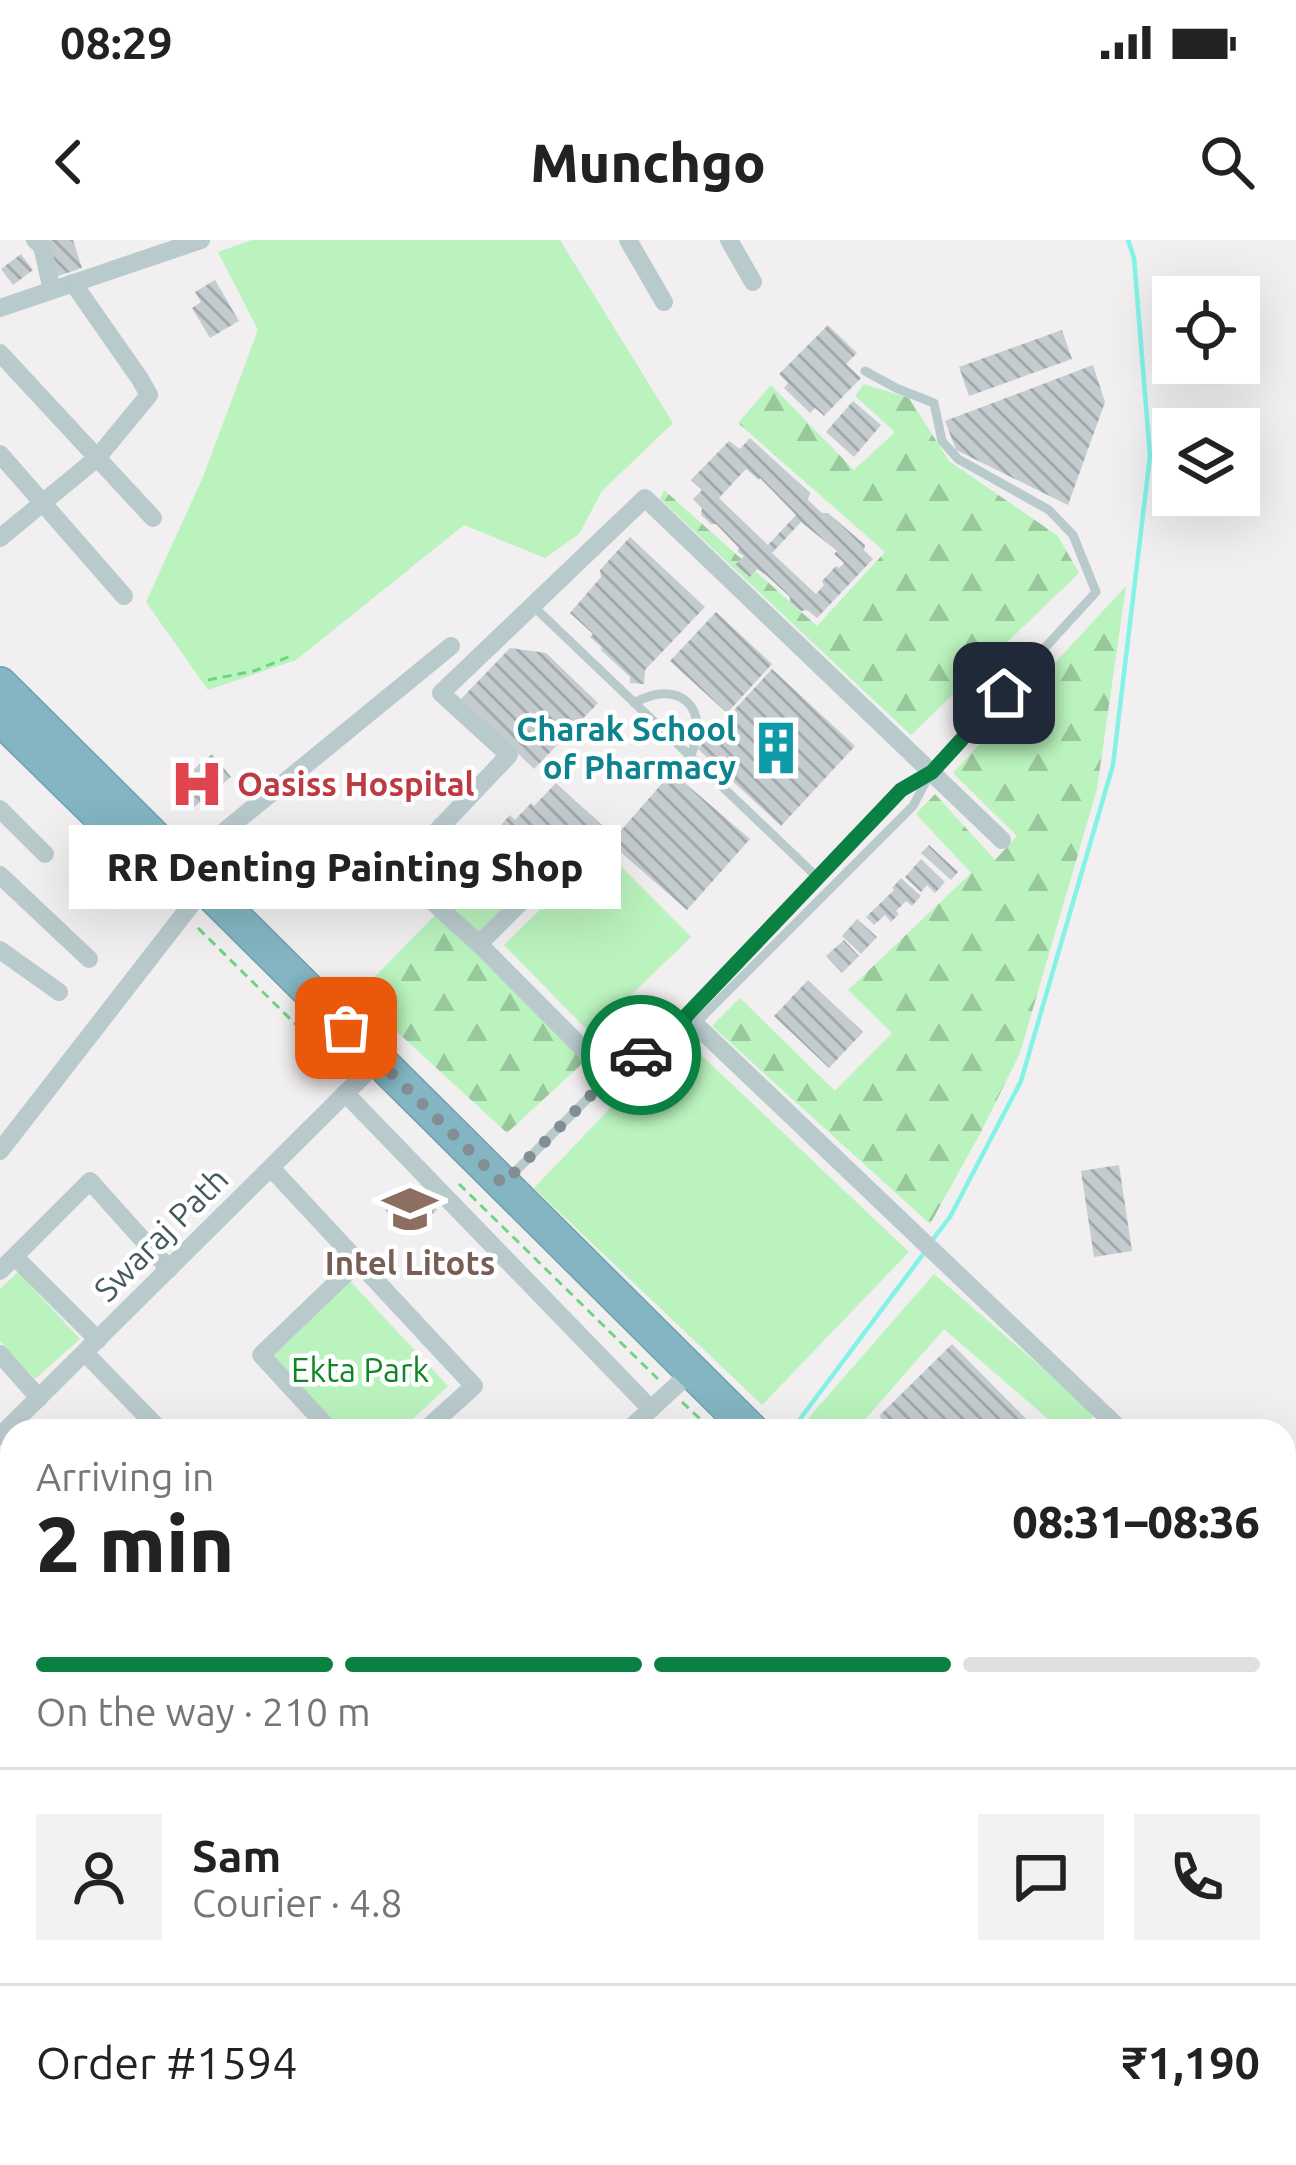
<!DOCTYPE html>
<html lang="en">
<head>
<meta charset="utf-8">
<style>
	:root { --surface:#fff; --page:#f2f2f2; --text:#222; --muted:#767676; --line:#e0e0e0; --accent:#0b8043 }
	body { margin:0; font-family:Ubuntu,sans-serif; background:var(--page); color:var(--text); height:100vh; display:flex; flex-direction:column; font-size:45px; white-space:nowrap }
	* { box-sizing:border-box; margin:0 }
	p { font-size:39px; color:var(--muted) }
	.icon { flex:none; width:66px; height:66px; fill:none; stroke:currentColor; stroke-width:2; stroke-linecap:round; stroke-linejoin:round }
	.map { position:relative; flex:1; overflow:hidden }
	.details { position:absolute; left:0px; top:1179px; width:1296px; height:747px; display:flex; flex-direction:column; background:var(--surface); border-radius:36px 36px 0 0; box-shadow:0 12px 48px #0002 }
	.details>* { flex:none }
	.buttons { position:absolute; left:1152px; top:36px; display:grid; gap:24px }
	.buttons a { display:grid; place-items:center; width:108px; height:108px; border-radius:0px; background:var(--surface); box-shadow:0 12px 48px #0002; font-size:60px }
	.pin { position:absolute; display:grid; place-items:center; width:102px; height:102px; color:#fff; margin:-51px; border-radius:24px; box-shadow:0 6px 18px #0006 }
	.courier { position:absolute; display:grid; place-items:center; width:120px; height:120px; margin:-60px; border:9px solid #0b8043; border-radius:50%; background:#fff; color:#222; box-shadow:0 3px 15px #0007 }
	.bubble { position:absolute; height:84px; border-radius:0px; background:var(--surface); box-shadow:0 12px 48px #0002; font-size:39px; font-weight:800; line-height:84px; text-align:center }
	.summary em { font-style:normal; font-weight:800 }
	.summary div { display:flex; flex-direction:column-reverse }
	.summary { display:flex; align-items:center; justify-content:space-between; height:204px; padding:0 36px }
	h1 { font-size:78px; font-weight:800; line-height:90px }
	.bar { display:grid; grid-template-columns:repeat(4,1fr); gap:18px 12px; align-content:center; height:144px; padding:0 36px }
	.bar i { height:15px; border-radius:9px; background:var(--line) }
	.bar .active { background:var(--accent) }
	.bar p { grid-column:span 4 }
	.line { display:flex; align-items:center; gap:30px; padding:0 36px; border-top:3px solid var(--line) }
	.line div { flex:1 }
	.round { display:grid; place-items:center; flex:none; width:126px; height:126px; border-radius:0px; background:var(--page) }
	.status { display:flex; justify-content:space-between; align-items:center; height:84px; padding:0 60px; background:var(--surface); direction:ltr }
	.status svg { height:33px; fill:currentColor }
	header { display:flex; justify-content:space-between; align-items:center; height:156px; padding:0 36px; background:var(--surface); font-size:54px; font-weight:800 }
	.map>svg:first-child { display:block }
</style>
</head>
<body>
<div class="status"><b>08:29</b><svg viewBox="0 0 49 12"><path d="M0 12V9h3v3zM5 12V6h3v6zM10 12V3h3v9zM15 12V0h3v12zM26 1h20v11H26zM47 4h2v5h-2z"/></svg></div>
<header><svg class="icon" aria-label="back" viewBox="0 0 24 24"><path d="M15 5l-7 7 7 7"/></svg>Munchgo<svg class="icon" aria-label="search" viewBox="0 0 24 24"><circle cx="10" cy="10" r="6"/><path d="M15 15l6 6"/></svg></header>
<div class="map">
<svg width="1296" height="1925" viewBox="0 0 1296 1925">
	<defs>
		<pattern id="forest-firs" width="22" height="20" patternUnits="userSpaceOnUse" patternTransform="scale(3)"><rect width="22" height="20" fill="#baf3bd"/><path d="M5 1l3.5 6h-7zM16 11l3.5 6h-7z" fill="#99c89d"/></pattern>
		<pattern id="building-back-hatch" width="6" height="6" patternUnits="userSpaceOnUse" patternTransform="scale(3)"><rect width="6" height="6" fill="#c5cccf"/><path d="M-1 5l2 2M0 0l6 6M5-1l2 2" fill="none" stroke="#a2a9ab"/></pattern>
	</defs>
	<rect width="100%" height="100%" fill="#f2eff0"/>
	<g fill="#baf3bd">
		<polygon points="252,0 560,0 673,183 602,251 579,294 545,318 464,285 296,420 208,450 146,362 203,237 258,90 218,12"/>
		<polygon points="445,598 507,662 506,667 480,697 416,636 414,626 439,599"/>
		<polygon points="603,608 691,697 591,794 504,705"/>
		<polygon points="680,795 909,1012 762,1165 534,948"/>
		<polygon points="18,1032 80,1099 35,1139 0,1101 0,1049"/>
		<polygon points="934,1034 1095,1174 1080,1191 1062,1191 944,1089 855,1191 814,1191 804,1183"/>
		<polygon points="350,1041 448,1146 400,1191 343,1191 271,1115"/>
		<polygon points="1284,1703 1296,1706 1296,1888 1288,1917 1277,1914 1284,1914"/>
	</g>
	<g fill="url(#forest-firs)">
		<polygon points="864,144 909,158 949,221 1058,296 1079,333 911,495 660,259 664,250 817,386 885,312 738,183 771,145 854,230 895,192 855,156"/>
		<polygon points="1126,346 1097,549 1020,813 980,894 930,984 712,786 740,758 835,851 892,793 848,750 971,633 916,574 935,554 995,620 1017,596 953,533"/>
		<polygon points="437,673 584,822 507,893 357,755"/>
	</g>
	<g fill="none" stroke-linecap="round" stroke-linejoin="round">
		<g stroke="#83f3e6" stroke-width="4.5">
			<polyline points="930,1003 950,977 1021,841 1113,525 1150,216 1134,18 1128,0"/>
			<polyline points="791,1191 924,1013"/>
		</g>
		<g stroke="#83f3e6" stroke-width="16">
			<polyline points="0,1811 12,1814"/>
			<polyline points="392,1914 434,1925"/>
		</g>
	</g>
	<g fill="url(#building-back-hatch)" fill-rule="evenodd">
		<polygon points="51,0 73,0 82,28 55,37 45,2"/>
		<polygon points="21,14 33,30 13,45 1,29"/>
		<polygon points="215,40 239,81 210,98 192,68 201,62 195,52"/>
		<polygon points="828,85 857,113 846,124 861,138 824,176 815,168 810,173 784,148 788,143 779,134"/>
		<polygon points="1062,90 1072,119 969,156 959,127"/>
		<polygon points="1093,125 1105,162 1068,265 956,210 945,181"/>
		<polygon points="853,161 881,185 854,217 826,192"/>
		<path d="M750,198L810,253L808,260L822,273H828L865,305L864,310L873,319L817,378L807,370L801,371L790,362V357L766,335L757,329L750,337L735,325L744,316L738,312L739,308L716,284H711L701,275L702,268L693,259L702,250L691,240L729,201L740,209ZM746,229L759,240L760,238L796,275L768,305L719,258ZM801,282L837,311L834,314L844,323L839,328L836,326L822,341L824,345L816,354L772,313Z"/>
		<polygon points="630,297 705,367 645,430 644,444 630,443 630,437 601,410 602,408 590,397 593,394 570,373 601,337 600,330"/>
		<polygon points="716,372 772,424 727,473 670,421"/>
		<polygon points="510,408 546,413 598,463 534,529 461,459"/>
		<polygon points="772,429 855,506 781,586 698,509"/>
		<polygon points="212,514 231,537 193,568 175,545"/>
		<polygon points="672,532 750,599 687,670 610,603"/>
		<polygon points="556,543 603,586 551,642 546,638 530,655 518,644 529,632 525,628 509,645 496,633 510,618 505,614 498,621 485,610 504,589 500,586 510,575 515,580 531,563 534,566"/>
		<polygon points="929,605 958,632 951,640 921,613"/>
		<polygon points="921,619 945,642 935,653 927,645 921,652 905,637"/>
		<polygon points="901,638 921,656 912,666 906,661 896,671 899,674 891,682 885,675 874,685 866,677 894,650 892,648"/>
		<polygon points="857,679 877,697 861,714 842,696"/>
		<polygon points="844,700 859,716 842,733 826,716"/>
		<polygon points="808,740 863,792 829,828 774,776"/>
		<polygon points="1119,925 1132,1011 1094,1017 1081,931"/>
		<polygon points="415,944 437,970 406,995 385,970"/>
		<polygon points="952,1104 1038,1191 875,1191 885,1182 879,1176"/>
	</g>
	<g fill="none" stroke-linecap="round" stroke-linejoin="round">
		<defs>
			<g id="highway">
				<polyline points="0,444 752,1191"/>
				<polyline points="0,478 109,585"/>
				<polyline points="1284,1653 1296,1658"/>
				<polyline points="1284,1678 1296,1685"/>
			</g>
		</defs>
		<use href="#highway" stroke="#6ea1ae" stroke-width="36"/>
		<g stroke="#6fd481" stroke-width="3" stroke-dasharray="9 6" stroke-linecap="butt">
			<polyline points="208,440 254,431 293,415"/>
			<polyline points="117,608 170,660"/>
			<polyline points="198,688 345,833"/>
			<polyline points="459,944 658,1139"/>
			<polyline points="682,1162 713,1191"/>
		</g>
		<g stroke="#b9cacd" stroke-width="9">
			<polyline points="532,365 818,638"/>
			<path d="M634,463C680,437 712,469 690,517"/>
			<polyline points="682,787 686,776 901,550 927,534"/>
			<polyline points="507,940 610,836 682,787 695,784 913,566 931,532 1096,352 1073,295 1049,270 958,219 942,201 934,163 896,148 865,131"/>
		</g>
		<g stroke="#b9cacd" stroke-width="18">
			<polyline points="35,0 42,6 52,50"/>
			<polyline points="628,0 664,62"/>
			<polyline points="729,0 753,42"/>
			<polyline points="0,68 201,0"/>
			<polyline points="0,113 153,278"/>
			<polyline points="0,214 124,356"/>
			<polyline points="0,298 97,218 149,155 140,139 73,43"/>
			<polyline points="0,569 45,614"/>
			<polyline points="441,586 519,664 479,704"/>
			<polyline points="182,626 451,406"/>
			<polyline points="0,635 89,719"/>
			<polyline points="0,710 59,752"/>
			<polyline points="695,784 1122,1191"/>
			<polyline points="610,836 479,704 399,631 509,515 441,453 645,258 1002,600"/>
			<polyline points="345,853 651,1169"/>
			<polyline points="0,911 191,665"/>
			<polyline points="271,928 474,1146 424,1191"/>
			<polyline points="15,1017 98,1100"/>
			<polyline points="0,1031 90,941 169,1029"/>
			<polyline points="85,1113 161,1191"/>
			<polyline points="0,1114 39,1158"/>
			<polyline points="331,1191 261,1115 358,1022"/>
			<polyline points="627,1191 692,1131"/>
			<polyline points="0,1196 364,835"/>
			<polyline points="1284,1346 1296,1358"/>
			<polyline points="0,1400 12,1376"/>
			<polyline points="0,1411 12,1423"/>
			<polyline points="0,1544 12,1547"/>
			<polyline points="0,1657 12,1660"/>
			<polyline points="78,1914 81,1925"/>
			<polyline points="1225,1914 1269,1925"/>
			<polyline points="1185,1925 1188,1914"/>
		</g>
		<g stroke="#b9ced3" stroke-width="27">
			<polyline points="0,1764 12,1767"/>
			<polyline points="0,1858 12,1861"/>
			<polyline points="213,1914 255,1925"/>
			<polyline points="566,1914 607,1925"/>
			<polyline points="0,1916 12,1912"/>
			<polyline points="804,1925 805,1914"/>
		</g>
		<use href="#highway" stroke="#83b6c2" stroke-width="33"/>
	</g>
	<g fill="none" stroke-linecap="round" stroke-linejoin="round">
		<polyline stroke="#828e91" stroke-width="12" stroke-dasharray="0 21.6" points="346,788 503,944 610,836 641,815"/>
		<polyline stroke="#0b8043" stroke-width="15" points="641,815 682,787 686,776 901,550 932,532 1004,453"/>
	</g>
	<defs>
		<symbol id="building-bare" viewBox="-9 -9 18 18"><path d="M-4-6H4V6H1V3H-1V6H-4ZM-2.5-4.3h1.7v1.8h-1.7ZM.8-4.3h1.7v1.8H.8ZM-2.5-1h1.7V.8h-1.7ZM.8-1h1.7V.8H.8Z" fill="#0f9aa8" stroke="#fff" stroke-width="2.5" paint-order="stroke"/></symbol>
		<symbol id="hospital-bare" viewBox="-9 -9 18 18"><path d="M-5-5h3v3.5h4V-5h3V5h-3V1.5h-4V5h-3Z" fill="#e0444e" stroke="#fff" stroke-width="2.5" paint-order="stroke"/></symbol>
		<symbol id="school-bare" viewBox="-9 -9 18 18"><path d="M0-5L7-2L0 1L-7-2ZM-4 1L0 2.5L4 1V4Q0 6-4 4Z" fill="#8d6e63" stroke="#fff" stroke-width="2.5" paint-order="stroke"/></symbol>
	</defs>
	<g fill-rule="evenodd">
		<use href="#building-bare" x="738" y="470" width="76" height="76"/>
		<use href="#hospital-bare" x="159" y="506" width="76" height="76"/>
		<use href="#school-bare" x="372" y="931" width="76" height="76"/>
	</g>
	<g text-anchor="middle" stroke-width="9" stroke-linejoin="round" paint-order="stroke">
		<g font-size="33" font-weight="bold" fill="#0d838f" stroke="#fff" text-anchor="end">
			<text x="736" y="501">Charak School<tspan x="736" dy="38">of Pharmacy</tspan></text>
		</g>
		<g font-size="33" font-weight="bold" fill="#be3a42" stroke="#fff" text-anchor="start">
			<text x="237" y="556">Oasiss Hospital</text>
		</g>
		<g font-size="33" fill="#455a5e" stroke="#fff">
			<text transform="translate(161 994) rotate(-45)" y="12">Swaraj Path</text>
		</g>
		<g font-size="33" font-weight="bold" fill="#785e54" stroke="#fff">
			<text x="410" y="1035">Intel Litots</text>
		</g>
		<g font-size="33" fill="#0f8624" stroke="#fff">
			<text x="360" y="1142">Ekta Park</text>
		</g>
	</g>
</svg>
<div class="buttons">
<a><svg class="icon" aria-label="locate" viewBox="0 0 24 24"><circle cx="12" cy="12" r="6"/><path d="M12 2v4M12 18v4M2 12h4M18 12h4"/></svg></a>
<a><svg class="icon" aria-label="layers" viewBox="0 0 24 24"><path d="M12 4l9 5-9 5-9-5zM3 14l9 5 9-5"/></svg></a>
</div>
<div class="pin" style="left:346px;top:788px;background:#ea580c"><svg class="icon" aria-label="bag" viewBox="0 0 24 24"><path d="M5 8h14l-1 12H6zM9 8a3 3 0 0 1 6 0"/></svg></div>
<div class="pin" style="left:1004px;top:453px;background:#1f2937"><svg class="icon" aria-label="home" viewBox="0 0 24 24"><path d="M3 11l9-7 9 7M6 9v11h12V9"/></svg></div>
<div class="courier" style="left:641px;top:815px"><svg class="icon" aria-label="car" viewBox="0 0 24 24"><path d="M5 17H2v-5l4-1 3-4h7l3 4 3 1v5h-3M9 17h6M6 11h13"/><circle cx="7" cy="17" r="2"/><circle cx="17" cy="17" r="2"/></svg></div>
<div class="bubble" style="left:69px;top:585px;width:552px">RR Denting Painting Shop</div>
<section class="details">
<div class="summary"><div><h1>2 min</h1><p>Arriving in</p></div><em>08:31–08:36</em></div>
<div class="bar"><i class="active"></i><i class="active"></i><i class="active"></i><i></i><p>On the way · 210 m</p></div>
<div class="line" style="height:216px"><a class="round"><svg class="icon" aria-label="person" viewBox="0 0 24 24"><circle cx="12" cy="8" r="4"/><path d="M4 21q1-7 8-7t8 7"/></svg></a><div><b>Sam</b><p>Courier · 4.8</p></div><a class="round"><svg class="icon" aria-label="chat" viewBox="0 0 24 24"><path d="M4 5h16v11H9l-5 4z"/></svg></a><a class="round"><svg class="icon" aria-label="phone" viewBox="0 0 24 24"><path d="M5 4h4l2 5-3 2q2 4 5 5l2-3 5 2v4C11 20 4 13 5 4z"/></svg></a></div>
<div class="line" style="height:156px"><div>Order #1594</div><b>₹1,190</b></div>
</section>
</div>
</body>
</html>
